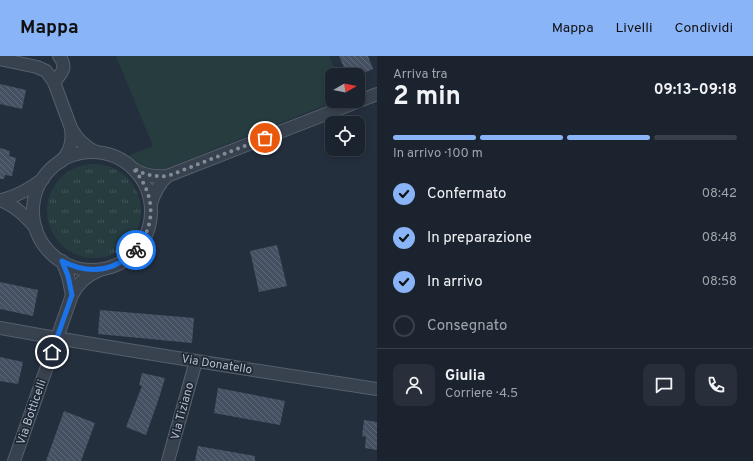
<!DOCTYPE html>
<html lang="it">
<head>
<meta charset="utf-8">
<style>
	:root { --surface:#1b232e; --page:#282f3a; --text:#f1f3f6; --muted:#a0a4aa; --line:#39404a; --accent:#8ab4f8 }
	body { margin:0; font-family:Overpass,sans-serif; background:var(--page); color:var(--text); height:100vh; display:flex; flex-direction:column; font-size:15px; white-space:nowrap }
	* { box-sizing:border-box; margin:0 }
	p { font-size:13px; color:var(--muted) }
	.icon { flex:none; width:22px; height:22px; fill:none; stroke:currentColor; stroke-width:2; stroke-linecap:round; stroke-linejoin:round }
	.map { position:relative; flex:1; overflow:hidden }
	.side { display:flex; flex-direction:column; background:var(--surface); width:376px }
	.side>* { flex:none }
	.needle { width:26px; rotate:81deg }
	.controls { position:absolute; left:325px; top:12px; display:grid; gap:8px }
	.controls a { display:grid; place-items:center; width:40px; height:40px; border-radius:8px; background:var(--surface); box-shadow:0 2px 6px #0003,0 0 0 1px var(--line); font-size:20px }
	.pin { position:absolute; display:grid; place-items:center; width:34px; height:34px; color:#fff; margin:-17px; border:2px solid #fff; border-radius:50%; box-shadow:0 1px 4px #0007 }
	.courier { position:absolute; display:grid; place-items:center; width:40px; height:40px; margin:-20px; border:3px solid #1a73e8; border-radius:50%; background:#fff; color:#222; box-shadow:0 1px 5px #0007 }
	.headline em { font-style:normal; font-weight:700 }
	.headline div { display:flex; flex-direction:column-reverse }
	.headline { display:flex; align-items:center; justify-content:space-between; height:68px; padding:0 16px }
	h1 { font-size:26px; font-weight:700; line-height:30px }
	.bar { display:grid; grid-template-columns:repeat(4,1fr); gap:6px 4px; align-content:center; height:48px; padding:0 16px }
	.bar i { height:5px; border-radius:3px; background:var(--line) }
	.bar .selected { background:var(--accent) }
	.bar p { grid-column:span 4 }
	.line { display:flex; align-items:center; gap:10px; padding:0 16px; border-top:1px solid var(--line) }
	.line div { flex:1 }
	.round { display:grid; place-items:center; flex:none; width:42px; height:42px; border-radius:8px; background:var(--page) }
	ol { padding:0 16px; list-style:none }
	li { display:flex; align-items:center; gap:12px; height:44px }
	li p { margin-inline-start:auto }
	li .icon { padding:4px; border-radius:50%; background:var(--accent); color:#111; stroke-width:4 }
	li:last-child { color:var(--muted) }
	li i { width:22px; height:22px; border:2px solid var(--line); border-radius:50% }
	header { display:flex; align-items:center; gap:24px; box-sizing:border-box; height:56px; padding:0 20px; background:var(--accent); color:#111 }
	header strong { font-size:19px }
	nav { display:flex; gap:22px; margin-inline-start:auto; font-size:14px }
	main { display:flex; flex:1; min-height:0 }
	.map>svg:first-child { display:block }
</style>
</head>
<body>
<header>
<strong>Mappa</strong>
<nav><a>Mappa</a><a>Livelli</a><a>Condividi</a></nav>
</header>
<main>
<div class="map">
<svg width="377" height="405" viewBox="0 0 377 405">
	<defs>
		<pattern id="grass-tufts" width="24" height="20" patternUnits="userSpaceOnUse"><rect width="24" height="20" fill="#263c3f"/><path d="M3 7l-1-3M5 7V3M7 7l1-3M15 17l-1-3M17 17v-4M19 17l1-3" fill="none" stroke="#435659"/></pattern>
		<pattern id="building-back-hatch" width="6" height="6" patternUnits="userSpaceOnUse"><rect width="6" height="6" fill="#455162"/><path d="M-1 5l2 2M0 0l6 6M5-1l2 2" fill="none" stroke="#5d6877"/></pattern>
	</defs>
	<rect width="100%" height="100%" fill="#242f3e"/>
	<circle fill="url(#grass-tufts)" cx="94" cy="155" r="47"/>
	<polygon fill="#263c3f" points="116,0 329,0 337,19 332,19 332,45 336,45 165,113 156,115 143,112 136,105 128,100 153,90"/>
	<g fill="url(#building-back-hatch)">
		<polygon points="339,0 368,0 373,13 359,19 351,19 349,15 346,16"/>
		<polygon points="0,28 26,34 22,53 0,48"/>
		<polygon points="0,92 10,95 9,100 16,102 12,120 5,119 4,123 0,123"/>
		<polygon points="277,189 287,230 259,236 250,195"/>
		<polygon points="0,226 38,234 33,260 0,253"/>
		<polygon points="100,254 194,262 192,287 98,278"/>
		<polygon points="0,301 23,306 18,328 0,325"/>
		<polygon points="142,317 165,322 160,339 146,379 126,371 142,330 139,329"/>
		<polygon points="218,332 285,345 280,369 214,357"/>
		<polygon points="64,355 95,367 81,405 46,405"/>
		<polygon points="364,364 377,366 377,394 365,392 366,381 362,380"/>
		<polygon points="198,390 255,400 255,405 195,405"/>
	</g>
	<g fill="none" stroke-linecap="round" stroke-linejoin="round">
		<defs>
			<g id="street">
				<path d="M0,3L37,11L46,15L54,26L71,72C77,83 85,91 96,96"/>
				<path d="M54,26C62,17 68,11 59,0"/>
				<circle cx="92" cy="155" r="59"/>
				<path d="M60,106C70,97 73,85 71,72"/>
				<path d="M135,114C145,120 156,121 167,120L377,38"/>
				<path d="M0,144C15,149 26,161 36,172"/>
				<path d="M2,144C17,140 30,133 43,123"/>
				<path d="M151,148C154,137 159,128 167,120"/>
				<polyline points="62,205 68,220 72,239"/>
				<path d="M0,272C125,295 251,314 377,333"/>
				<path d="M14,405L72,239C78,227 87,219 100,214"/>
				<polyline points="168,405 196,305"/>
			</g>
		</defs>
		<use href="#street" stroke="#565f6c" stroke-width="14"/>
		<use href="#street" stroke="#38414e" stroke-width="12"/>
	</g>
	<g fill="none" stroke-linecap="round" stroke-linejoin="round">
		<path stroke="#828b98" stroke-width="4" stroke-dasharray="0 7.2" d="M136,194C157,167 155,138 133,112C144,119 154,121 168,120L265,82"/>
		<path stroke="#1a73e8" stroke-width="5" d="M52,296L72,239L68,220L62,205C89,219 114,216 136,194"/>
	</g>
	<g text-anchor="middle" stroke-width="3.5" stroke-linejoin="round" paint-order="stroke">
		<g font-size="12" fill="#b4bcc9" stroke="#1d2633">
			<text transform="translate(217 308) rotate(9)" y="4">Via Donatello</text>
			<text transform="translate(182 355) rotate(-75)" y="4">Via Tiziano</text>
			<text transform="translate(31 356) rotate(-71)" y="4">Via Botticelli</text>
		</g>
	</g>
</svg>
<div class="controls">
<a><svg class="needle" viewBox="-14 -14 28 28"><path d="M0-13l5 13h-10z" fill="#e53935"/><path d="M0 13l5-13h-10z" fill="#a0a4aa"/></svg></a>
<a><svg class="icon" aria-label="locate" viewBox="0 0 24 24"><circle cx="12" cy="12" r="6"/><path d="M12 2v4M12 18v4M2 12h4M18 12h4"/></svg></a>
</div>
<div class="pin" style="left:265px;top:82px;background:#ea580c"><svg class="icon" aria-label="bag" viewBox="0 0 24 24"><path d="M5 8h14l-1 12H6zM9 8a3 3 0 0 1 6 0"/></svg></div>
<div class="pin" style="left:52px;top:296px;background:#1f2937"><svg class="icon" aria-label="home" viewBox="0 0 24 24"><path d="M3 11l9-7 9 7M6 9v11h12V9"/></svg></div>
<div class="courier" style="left:136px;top:194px"><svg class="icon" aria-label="bike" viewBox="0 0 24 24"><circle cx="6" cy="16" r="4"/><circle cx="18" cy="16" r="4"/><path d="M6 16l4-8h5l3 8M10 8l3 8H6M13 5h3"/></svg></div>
</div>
<section class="side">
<div class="headline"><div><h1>2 min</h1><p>Arriva tra</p></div><em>09:13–09:18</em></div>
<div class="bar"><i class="selected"></i><i class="selected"></i><i class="selected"></i><i></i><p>In arrivo · 100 m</p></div>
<ol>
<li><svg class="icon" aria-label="check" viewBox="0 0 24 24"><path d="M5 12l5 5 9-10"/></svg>Confermato<p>08:42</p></li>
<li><svg class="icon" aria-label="check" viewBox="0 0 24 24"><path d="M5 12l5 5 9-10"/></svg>In preparazione<p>08:48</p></li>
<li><svg class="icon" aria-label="check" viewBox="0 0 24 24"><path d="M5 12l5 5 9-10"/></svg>In arrivo<p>08:58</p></li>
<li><i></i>Consegnato</li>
</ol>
<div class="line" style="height:72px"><a class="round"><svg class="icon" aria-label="person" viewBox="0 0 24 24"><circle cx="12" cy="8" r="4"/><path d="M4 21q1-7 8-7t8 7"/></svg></a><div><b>Giulia</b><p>Corriere · 4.5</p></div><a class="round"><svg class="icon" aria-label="chat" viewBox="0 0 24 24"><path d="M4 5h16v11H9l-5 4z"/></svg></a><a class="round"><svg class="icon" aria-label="phone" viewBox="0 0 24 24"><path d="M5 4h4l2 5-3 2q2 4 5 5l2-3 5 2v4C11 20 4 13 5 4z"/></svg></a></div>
</section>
</main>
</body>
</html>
